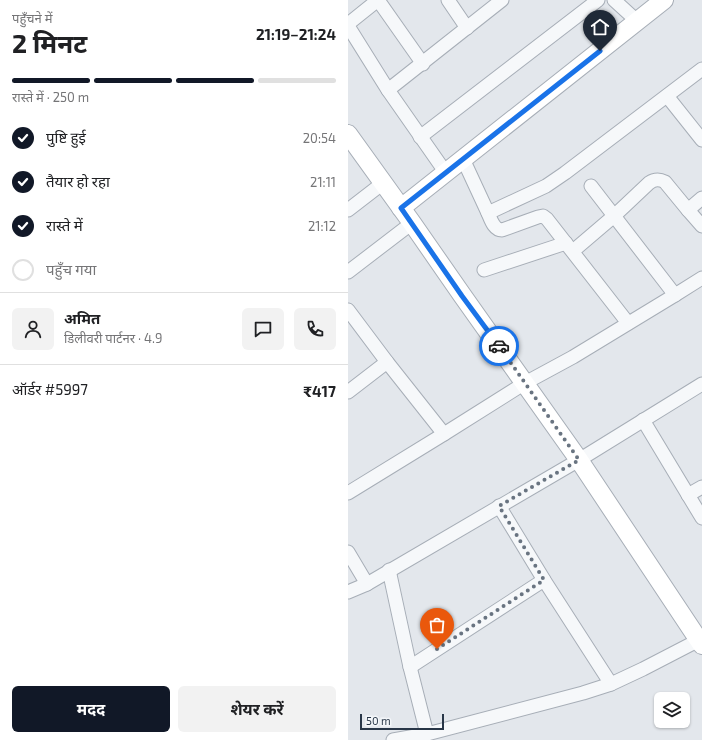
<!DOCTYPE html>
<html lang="hi">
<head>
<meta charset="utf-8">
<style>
	:root { --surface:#fff; --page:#f2f2f2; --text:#202124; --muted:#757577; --line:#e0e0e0; --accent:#111827 }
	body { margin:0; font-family:"Exo 2","Noto Sans Devanagari",sans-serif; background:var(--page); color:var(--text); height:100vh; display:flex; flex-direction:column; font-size:15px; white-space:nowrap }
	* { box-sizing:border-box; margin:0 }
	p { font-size:13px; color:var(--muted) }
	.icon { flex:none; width:22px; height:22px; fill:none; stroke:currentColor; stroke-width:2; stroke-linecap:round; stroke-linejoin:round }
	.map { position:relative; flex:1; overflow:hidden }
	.details { display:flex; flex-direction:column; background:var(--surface); width:348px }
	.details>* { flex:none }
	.buttons { position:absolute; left:306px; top:692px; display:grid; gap:8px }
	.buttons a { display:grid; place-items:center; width:36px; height:36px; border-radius:6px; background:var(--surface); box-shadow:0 1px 3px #0004; font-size:20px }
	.scale { position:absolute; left:12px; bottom:10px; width:84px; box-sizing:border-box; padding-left:4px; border:2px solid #283647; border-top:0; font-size:11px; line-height:14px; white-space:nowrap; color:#283647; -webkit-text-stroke:3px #f3f6f9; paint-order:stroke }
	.pin { position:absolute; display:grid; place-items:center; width:34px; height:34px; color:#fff; margin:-41px -17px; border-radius:50% 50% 50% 0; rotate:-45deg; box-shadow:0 0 4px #0007 }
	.pin .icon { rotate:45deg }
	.courier { position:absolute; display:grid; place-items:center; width:40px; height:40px; margin:-20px; border:3px solid #1a73e8; border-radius:50%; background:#fff; color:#222; box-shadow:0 1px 5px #0007 }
	.overview em { font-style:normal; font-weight:700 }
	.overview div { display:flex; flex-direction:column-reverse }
	.overview { display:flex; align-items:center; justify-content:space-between; height:68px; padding:0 12px }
	h1 { font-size:26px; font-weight:700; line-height:30px }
	.bar { display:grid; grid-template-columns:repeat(4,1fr); gap:6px 4px; align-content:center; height:48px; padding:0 12px }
	.bar i { height:5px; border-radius:3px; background:var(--line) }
	.bar .current { background:var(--accent) }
	.bar p { grid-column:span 4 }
	.line { display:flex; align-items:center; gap:10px; padding:0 12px; border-top:1px solid var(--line) }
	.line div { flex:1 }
	.round { display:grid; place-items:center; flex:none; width:42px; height:42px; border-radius:6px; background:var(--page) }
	ol { padding:0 12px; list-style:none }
	li { display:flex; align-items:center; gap:12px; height:44px }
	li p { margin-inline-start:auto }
	li .icon { padding:4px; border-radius:50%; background:var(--accent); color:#fff; stroke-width:4 }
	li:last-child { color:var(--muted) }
	li i { width:22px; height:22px; border:2px solid var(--line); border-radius:50% }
	.button { display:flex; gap:8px; margin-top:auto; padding:8px 12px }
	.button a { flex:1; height:46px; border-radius:6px; background:var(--accent); color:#fff; font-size:16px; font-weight:700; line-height:46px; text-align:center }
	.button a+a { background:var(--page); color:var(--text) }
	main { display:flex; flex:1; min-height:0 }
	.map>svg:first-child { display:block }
</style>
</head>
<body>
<main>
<section class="details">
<div class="overview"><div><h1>2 मिनट</h1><p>पहुँचने में</p></div><em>21:19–21:24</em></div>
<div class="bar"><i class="current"></i><i class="current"></i><i class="current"></i><i></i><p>रास्ते में · 250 m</p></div>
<ol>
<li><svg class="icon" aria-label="check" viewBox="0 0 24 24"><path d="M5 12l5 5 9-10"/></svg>पुष्टि हुई<p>20:54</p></li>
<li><svg class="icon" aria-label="check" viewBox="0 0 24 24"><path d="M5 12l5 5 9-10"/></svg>तैयार हो रहा<p>21:11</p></li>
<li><svg class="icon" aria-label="check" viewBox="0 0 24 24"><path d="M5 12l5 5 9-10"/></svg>रास्ते में<p>21:12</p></li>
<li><i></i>पहुँच गया</li>
</ol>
<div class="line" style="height:72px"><a class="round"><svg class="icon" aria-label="person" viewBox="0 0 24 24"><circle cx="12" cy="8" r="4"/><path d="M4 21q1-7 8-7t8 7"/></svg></a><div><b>अमित</b><p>डिलीवरी पार्टनर · 4.9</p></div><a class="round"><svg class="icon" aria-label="chat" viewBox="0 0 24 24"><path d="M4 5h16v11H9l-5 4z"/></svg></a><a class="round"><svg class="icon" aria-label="phone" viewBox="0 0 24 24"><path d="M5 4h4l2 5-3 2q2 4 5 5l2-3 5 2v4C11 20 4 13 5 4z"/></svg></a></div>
<div class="line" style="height:52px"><div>ऑर्डर #5997</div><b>₹417</b></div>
<div class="button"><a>मदद</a><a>शेयर करें</a></div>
</section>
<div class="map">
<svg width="354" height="740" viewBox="0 0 354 740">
	<rect width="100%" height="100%" fill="#e3e7ec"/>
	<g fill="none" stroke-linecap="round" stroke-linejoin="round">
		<defs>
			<g id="street">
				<polyline points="30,0 75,64"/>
				<polyline points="100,0 119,28"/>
				<polyline points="266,0 289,21"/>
				<polyline points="0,24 30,0"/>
				<polyline points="0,26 40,90 98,173"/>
				<polyline points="40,90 154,0"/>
				<polyline points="319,96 354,140"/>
				<polyline points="72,137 250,0"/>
				<polyline points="115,159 140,213 198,186 217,173 354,69"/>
				<polyline points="243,186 327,295"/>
				<polyline points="354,198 340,210 354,226"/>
				<polyline points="0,210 35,183"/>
				<path d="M140,213C143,220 146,230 154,230L190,217L195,216L199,219L280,323"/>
				<path d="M225,251L266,216L301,183C307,179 311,179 317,182L340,210"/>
				<polyline points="136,270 218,243"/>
				<polyline points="0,272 64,223"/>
				<polyline points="0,310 39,362 96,434"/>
				<polyline points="0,392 39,362"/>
				<polyline points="295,420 354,518"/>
				<polyline points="0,493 96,434 177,383 225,357 327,295 354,278"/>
				<polyline points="340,495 354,487"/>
				<polyline points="151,506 196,580 263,684"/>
				<polyline points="0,552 19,584"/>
				<polyline points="41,570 62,667 79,734"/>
				<polyline points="0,592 19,584 231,460 354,384"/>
				<polyline points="62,667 196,580"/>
				<polyline points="45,740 79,734 235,693 263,684 295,669 351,640"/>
			</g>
			<g id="secondary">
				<polyline points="0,134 64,223 114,295 231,460 354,645"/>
				<polyline points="53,208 316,0"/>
			</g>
		</defs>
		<use href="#street" stroke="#a7aeb7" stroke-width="15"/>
		<use href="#secondary" stroke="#a7aeb7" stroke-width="20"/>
		<use href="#street" stroke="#f6f8fa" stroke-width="13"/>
		<use href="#secondary" stroke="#fff" stroke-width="18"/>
	</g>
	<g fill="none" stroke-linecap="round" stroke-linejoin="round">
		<polyline stroke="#697481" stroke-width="4" stroke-dasharray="0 7.2" points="89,649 196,580 151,506 231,460 151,346"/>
		<polyline stroke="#1a73e8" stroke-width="5" points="151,346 114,296 53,208 252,51"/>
	</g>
</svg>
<div class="buttons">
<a><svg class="icon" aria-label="layers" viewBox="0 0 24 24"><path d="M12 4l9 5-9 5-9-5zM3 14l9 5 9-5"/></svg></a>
</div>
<div class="scale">50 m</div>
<div class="pin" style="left:89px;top:649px;background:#ea580c"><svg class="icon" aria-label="bag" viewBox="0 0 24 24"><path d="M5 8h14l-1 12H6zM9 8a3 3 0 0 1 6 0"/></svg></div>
<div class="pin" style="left:252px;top:51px;background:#1f2937"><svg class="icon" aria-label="home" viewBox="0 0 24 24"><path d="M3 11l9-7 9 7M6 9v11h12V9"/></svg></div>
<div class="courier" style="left:151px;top:346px"><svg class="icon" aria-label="car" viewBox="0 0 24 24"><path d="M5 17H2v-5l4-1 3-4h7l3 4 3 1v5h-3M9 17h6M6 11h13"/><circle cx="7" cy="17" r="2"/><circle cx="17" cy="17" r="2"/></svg></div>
</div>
</main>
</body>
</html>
